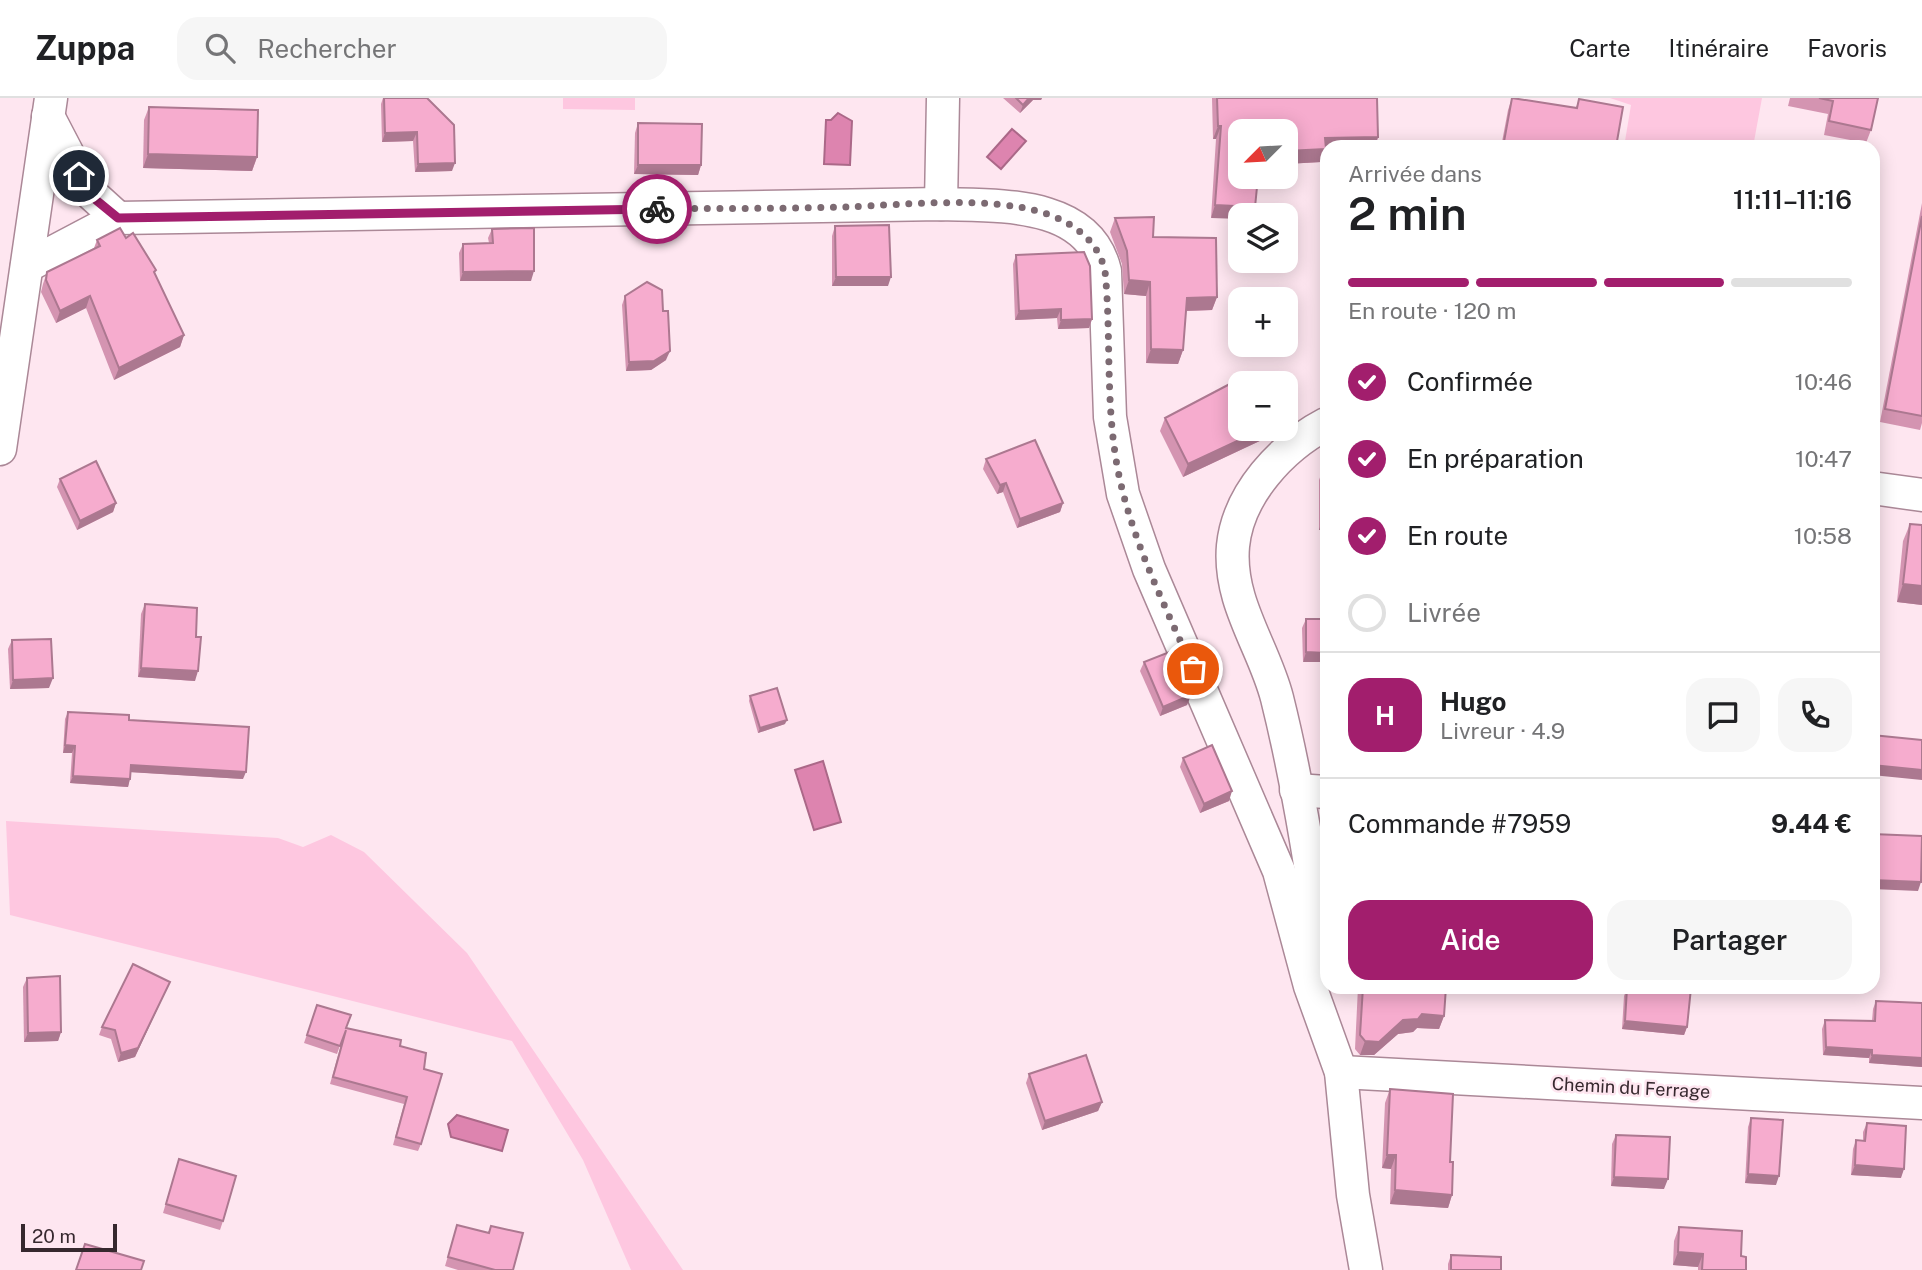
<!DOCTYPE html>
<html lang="fr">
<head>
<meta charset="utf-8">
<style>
	:root { --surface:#fff; --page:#f6f6f6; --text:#202124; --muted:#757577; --line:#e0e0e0; --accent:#a21e6d }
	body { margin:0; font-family:"Public Sans",sans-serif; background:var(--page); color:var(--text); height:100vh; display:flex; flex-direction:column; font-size:26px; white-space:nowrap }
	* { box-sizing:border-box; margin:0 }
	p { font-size:23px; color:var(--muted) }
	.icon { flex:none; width:38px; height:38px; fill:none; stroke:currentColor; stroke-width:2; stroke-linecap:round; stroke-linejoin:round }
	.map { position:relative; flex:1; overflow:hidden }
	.drawer { position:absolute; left:1320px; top:42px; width:560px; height:854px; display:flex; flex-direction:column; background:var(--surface); border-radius:21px; box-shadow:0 4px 18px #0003 }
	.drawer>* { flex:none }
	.needle { width:46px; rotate:246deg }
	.controls { position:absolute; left:1228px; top:21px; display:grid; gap:14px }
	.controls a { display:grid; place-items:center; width:70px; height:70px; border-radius:14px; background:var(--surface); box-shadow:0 4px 18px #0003; font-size:35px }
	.scale { position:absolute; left:21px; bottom:18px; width:96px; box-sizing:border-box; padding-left:7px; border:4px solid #36282e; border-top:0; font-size:19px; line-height:24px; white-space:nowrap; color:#36282e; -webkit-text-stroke:5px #fee6f0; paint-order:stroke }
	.pin { position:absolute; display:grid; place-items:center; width:60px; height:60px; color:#fff; margin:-30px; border:4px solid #fff; border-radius:50%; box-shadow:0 2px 7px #0007 }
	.courier { position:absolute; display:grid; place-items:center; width:70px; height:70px; margin:-35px; border:5px solid #a21e6d; border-radius:50%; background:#fff; color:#222; box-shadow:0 2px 9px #0007 }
	.head em { font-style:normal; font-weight:600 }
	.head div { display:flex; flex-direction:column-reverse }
	.head { display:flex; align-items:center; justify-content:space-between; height:119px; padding:0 28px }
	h1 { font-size:46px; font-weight:600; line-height:52px }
	.bar { display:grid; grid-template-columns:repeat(4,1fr); gap:10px 7px; align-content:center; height:84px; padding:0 28px }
	.bar i { height:9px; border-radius:5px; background:var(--line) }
	.bar .on { background:var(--accent) }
	.bar p { grid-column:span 4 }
	.line { display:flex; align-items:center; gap:18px; padding:0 28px; border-top:2px solid var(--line) }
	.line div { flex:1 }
	.round { display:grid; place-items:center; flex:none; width:74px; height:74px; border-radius:21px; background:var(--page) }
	ol { padding:0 28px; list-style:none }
	li { display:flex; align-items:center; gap:21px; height:77px }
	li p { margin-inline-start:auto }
	li .icon { padding:7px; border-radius:50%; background:var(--accent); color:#fff; stroke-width:4 }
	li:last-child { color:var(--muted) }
	li i { width:38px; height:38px; border:4px solid var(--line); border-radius:50% }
	.action { display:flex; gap:14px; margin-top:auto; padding:14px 28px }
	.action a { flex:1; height:80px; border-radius:21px; background:var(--accent); color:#fff; font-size:28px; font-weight:600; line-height:80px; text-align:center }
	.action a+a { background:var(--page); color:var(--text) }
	header { display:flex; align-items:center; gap:42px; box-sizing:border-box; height:98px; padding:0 35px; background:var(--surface); border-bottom:2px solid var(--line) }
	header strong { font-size:33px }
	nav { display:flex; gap:38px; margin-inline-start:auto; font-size:24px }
	.search { width:490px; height:63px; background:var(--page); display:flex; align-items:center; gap:18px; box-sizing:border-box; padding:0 24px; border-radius:21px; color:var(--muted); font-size:26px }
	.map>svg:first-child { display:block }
</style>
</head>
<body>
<header>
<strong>Zuppa</strong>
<div class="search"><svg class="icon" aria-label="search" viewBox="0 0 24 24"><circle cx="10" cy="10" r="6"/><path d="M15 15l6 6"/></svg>Rechercher</div>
<nav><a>Carte</a><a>Itinéraire</a><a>Favoris</a></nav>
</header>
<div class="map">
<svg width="1922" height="1172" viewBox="0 0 1922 1172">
	<rect width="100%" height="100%" fill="#fee6f0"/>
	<g fill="#fec7e0">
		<polygon points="563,0 635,0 635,12 563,11"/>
		<polygon points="1610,0 1762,0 1753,49 1624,49 1631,7"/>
		<polygon points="6,723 278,740 303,749 331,737 364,754 467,855 683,1172 631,1172 583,1062 512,943 10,817"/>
	</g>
	<g fill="#dd84af" stroke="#ab6888" stroke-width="2">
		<polygon points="838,15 852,23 850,67 824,66 826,22 831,22"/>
		<polygon points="1012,31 1026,43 1001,71 987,59"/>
		<polygon points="823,663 841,724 814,732 795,672"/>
		<polygon points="457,1017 508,1032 502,1053 451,1039 448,1026"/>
	</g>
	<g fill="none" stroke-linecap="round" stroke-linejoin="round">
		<defs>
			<g id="minor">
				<polyline points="48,18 86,91 118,120"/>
				<polyline points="941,106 943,0"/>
				<path d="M27,168L118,120L941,106C997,108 1088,102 1105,173L1110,319L1123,396L1149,471L1279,773L1310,888L1341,974L1353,1097L1366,1172"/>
				<path d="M1326,326C1282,349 1238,396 1233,448C1228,504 1264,549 1277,600C1299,688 1312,778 1326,867"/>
				<polyline points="0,351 51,0"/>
				<polyline points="1872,390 1922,397"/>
				<polyline points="1296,692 1326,694"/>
				<polyline points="1341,974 1922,1005"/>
			</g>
		</defs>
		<use href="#minor" stroke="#ab8897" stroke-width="35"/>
		<use href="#minor" stroke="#fff" stroke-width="32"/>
	</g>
	<g fill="#d494b1">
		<polygon points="383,0 427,0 452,73 415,74 413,43 382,44 381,6"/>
		<polygon points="1003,0 1042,0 1041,2 1033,2 1020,15"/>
		<polygon points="1212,0 1270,0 1378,39 1375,49 1326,49 1326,53 1325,53 1321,64 1286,66 1286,33 1241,79 1211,120 1216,41 1213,41"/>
		<polygon points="1512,0 1576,10 1579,1 1616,49 1501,49 1508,12"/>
		<polygon points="1790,0 1878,0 1871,32 1866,45 1824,37 1828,16 1788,8"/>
		<polygon points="149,9 257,59 252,73 143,70 144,22"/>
		<polygon points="638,25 701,67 698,77 634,76 635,35"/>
		<polygon points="1922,105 1922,325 1920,332 1880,324"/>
		<polygon points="1115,120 1153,139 1217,199 1212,212 1186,213 1183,252 1178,266 1146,265 1146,198 1124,196 1122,166 1110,134"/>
		<polygon points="835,128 888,188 832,188 832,138"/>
		<polygon points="492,131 531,183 460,183 459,155 463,146 489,145 488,140"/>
		<polygon points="126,140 155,176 184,237 180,249 114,282 86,210 56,225 41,194 43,186 47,174 94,150 97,142"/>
		<polygon points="1016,157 1092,221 1089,230 1058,231 1057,220 1015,222 1013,166"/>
		<polygon points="625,198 666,262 651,272 626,273 622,207"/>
		<polygon points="1165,320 1266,340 1183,379 1160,333"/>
		<polygon points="986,361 1063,405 1060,414 1017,430 1003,394 997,396 983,371"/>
		<polygon points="1324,369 1326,369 1326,432 1319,432 1319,382"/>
		<polygon points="60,381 116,405 113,414 77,432 57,389"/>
		<polygon points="1910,426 1922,427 1922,507 1897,504 1903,443"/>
		<polygon points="145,506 196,539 195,583 138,579 141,516"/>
		<polygon points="1306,521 1326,521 1303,564 1302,530"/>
		<polygon points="12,542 49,590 10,591 8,551"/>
		<polygon points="1144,564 1191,597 1187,607 1160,618 1140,573"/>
		<polygon points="750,598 785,626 758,635 749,603"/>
		<polygon points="68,614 129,622 243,681 131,674 128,689 70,685 72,655 63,655 65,621"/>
		<polygon points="1183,660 1229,703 1200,715 1180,669"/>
		<polygon points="27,880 61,934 58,943 24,944 23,889"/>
		<polygon points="170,884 135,959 118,964 111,941 99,937 102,929"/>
		<polygon points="1358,889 1446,889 1444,918 1439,931 1417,930 1413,934 1398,936 1374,957 1360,957 1355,951"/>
		<polygon points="1639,889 1683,889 1687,929 1684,937 1622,931 1624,898 1627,890 1639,890"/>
		<polygon points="1876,903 1922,905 1922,969 1869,965 1869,960 1823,957 1822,931 1825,922 1872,923 1873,911"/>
		<polygon points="317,907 346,930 400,948 424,971 421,1046 418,1053 393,1047 404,1006 330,986 343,939 337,956 304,945"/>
		<polygon points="1029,976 1102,1004 1098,1013 1042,1032 1026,985"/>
		<polygon points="1390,991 1452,1097 1448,1110 1390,1106 1391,1071 1382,1070 1385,1005"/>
		<polygon points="1751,1020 1776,1087 1745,1085 1748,1029"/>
		<polygon points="1867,1025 1901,1080 1851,1077 1853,1051 1856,1042 1863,1043 1863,1034"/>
		<polygon points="1616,1037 1664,1091 1611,1088 1612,1046"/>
		<polygon points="179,1061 223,1123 220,1132 163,1115"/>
		<polygon points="457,1127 488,1135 491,1128 513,1172 458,1172 445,1168"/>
		<polygon points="1679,1129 1746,1172 1698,1172 1698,1169 1673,1167 1674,1143"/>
		<polygon points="1451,1157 1501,1172 1448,1172 1448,1166"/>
	</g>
	<g fill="#ac7890">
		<polygon points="1029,0 1042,0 1041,2 1033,2 1020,15 1023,7"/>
		<polygon points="1218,28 1221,28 1216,41 1213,41"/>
		<polygon points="417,34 413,43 382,44 385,35"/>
		<polygon points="1378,39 1375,49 1326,49 1326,53 1325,53 1321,64 1286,66 1286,53 1325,40"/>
		<polygon points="148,56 257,59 252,73 143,70"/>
		<polygon points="455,65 452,73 415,74 418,66"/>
		<polygon points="638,67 701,67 698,77 634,76"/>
		<polygon points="1215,107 1255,109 1252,117 1241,117 1241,121 1211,120"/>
		<polygon points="534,173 531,183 460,183 463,174"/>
		<polygon points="836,179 891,179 888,188 832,188"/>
		<polygon points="1129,182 1150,184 1146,198 1124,196"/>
		<polygon points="90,198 86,210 56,225 60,213"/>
		<polygon points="1217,199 1212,212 1182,213 1187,200"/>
		<polygon points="1061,211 1057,220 1015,222 1019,213"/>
		<polygon points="1092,221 1089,230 1058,231 1061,222"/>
		<polygon points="184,237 180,249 114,282 119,270"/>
		<polygon points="1151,251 1183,252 1178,266 1146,265"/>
		<polygon points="670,253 666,262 651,272 626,273 629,264"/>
		<polygon points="1290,309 1286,321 1286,311"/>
		<polygon points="1263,331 1269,331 1266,340 1183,379 1188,366"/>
		<polygon points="1006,385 1003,394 997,396 1000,387"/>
		<polygon points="116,405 113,414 77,432 80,423"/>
		<polygon points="1063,405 1060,414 1017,430 1020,421"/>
		<polygon points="1324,418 1326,419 1326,432 1319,432"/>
		<polygon points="1903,486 1922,488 1922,507 1897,504"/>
		<polygon points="1306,554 1326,555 1326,564 1303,564"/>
		<polygon points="141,570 198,573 195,583 138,579"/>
		<polygon points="53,580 49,590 10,591 13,582"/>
		<polygon points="1191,597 1187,607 1160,618 1163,609"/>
		<polygon points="787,622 785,626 758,635 760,630"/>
		<polygon points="65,647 75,648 72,655 63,655"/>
		<polygon points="131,667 246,674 243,681 128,674"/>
		<polygon points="1872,667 1922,672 1922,682 1872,677"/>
		<polygon points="73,678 130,681 128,689 70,685"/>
		<polygon points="1232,693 1229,703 1200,715 1204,706"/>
		<polygon points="1872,782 1921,784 1918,793 1872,791"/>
		<polygon points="170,884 135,959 118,964 121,955"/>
		<polygon points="1422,916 1444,918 1439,931 1417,930 1413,934 1398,936 1374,957 1360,957 1365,943 1403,922"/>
		<polygon points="1625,923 1687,929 1684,937 1622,931"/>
		<polygon points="61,934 58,943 24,944 28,935"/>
		<polygon points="1826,949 1872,952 1869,960 1823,957"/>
		<polygon points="1872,957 1922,960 1922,969 1869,965"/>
		<polygon points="1102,1004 1098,1013 1042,1032 1045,1023"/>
		<polygon points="1387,1057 1396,1057 1391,1071 1382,1070"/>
		<polygon points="1855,1067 1904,1071 1901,1080 1851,1077"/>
		<polygon points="1748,1076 1779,1078 1776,1087 1745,1085"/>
		<polygon points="1614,1079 1668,1081 1664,1091 1611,1088"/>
		<polygon points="1395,1092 1452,1097 1448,1110 1390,1106"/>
		<polygon points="1678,1154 1703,1156 1698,1169 1673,1167"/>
	</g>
	<g fill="#f6acce" stroke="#ac7890" stroke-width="2">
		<polygon points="384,0 427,0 454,27 455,65 418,66 417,34 385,35"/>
		<polygon points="1016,0 1029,0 1023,7"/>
		<polygon points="1217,0 1377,0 1378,39 1325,40 1326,51 1286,53 1286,33 1241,33 1241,79 1258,79 1255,109 1215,107 1221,28 1218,28"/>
		<polygon points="1512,0 1577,10 1579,1 1623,9 1616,49 1503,49"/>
		<polygon points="1819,0 1878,0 1871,32 1829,23 1833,3"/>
		<polygon points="149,9 258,12 257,59 148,56"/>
		<polygon points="638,25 702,26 701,67 638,67"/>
		<polygon points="1922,118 1922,318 1885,311"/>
		<polygon points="1154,119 1153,139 1216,140 1217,199 1187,200 1183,252 1151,251 1150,184 1129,182 1127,153 1115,120"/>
		<polygon points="889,127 891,179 836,179 835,128"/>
		<polygon points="120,130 126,140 133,135 156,172 154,174 184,237 119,270 90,198 60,213 46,182 47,174 100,148 97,142"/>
		<polygon points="534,130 534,173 463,174 463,146 493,145 492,131"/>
		<polygon points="1084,154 1090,168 1092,221 1061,222 1061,211 1019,213 1016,157"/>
		<polygon points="647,184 662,192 663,213 668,213 670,253 654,263 629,264 625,198"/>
		<polygon points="1245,278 1248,285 1241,285 1241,331 1263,331 1188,366 1165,320"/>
		<polygon points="1278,281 1280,285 1270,285"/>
		<polygon points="1286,300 1290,309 1286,311"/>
		<polygon points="1035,342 1063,405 1020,421 1006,385 1000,387 986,361"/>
		<polygon points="96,363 116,405 80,423 60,381"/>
		<polygon points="1324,369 1326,369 1326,419 1324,418"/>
		<polygon points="1910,426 1922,427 1922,488 1903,486"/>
		<polygon points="145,506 197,510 196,539 201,539 198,573 141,570"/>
		<polygon points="1306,521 1326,521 1326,555 1306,554"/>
		<polygon points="51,541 53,580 13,582 12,542"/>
		<polygon points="1172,553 1191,597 1163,609 1144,564"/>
		<polygon points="777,590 787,622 760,630 750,598"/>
		<polygon points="68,614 129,617 129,622 249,629 246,674 131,667 130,681 73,678 75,648 65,647"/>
		<polygon points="1872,637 1922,642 1922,672 1872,667"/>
		<polygon points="1212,647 1232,693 1204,706 1183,660"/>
		<polygon points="1872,736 1922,738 1921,784 1872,782"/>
		<polygon points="133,866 170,884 138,950 121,955 115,932 102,929"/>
		<polygon points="60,878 61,934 28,935 27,880"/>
		<polygon points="1363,889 1446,889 1444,918 1422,916 1418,921 1403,922 1379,944 1365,943 1360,937"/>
		<polygon points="1640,889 1683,889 1684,890 1691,890 1687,929 1625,923 1627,890 1640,890"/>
		<polygon points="1876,903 1922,905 1922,960 1872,957 1872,952 1826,949 1825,922 1875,923"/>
		<polygon points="317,907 351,917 346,930 401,942 400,948 426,955 424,971 442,976 421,1046 396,1039 407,999 333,979 346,932 340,948 307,937"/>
		<polygon points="1086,957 1102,1004 1045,1023 1029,976"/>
		<polygon points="1390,991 1453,996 1450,1064 1453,1064 1452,1097 1395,1092 1396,1057 1387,1057"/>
		<polygon points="1751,1020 1783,1022 1779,1078 1748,1076"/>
		<polygon points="1867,1025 1906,1028 1904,1071 1855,1067 1856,1042 1865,1043"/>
		<polygon points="1616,1037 1670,1039 1668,1081 1614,1079"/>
		<polygon points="179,1061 236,1078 223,1123 166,1106"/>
		<polygon points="457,1127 489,1135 491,1128 523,1135 513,1172 495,1172 448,1159"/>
		<polygon points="1679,1129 1742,1133 1741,1158 1746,1159 1746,1172 1702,1172 1703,1156 1678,1154"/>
		<polygon points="85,1146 144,1163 141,1172 76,1172"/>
		<polygon points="1451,1157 1501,1159 1501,1172 1451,1172"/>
	</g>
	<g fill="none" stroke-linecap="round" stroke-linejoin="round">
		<path stroke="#7c6a72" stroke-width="7" stroke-dasharray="0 12.6" d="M657,111C719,110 782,111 844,109C902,107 993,97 1047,116C1075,126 1098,143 1105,173C1111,233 1106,294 1115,355C1126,431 1162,501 1193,571"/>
		<polyline stroke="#a21e6d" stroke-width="9" points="79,78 96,102 118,120 657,111"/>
	</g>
	<g text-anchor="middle" stroke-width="5" stroke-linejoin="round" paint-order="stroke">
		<g font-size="18" fill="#36282e" stroke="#fee6f0">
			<text transform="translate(1631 990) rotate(3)" y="6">Chemin du Ferrage</text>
		</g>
	</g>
</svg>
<div class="controls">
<a><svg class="needle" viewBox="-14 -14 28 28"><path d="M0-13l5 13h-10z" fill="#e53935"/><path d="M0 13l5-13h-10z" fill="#757577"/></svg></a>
<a><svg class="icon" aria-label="layers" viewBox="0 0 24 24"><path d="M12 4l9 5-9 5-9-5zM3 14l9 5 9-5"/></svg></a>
<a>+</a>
<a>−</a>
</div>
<div class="scale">20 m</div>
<div class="pin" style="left:1193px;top:571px;background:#ea580c"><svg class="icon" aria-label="bag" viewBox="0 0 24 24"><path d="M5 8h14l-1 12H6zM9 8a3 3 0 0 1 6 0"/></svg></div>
<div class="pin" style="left:79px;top:78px;background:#1f2937"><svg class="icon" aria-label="home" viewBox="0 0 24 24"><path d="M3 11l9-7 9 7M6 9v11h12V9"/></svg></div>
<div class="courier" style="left:657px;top:111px"><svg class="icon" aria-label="bike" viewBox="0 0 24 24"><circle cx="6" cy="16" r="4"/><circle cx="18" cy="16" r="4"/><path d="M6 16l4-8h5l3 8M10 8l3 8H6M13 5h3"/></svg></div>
<section class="drawer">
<div class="head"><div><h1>2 min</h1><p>Arrivée dans</p></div><em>11:11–11:16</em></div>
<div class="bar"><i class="on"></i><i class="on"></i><i class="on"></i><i></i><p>En route · 120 m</p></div>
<ol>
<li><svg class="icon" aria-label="check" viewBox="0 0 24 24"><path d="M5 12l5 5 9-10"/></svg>Confirmée<p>10:46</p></li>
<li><svg class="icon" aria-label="check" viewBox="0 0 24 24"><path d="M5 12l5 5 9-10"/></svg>En préparation<p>10:47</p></li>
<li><svg class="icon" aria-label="check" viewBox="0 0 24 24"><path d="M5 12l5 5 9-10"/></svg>En route<p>10:58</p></li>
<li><i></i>Livrée</li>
</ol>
<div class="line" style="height:126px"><b class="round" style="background:var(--accent);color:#fff">H</b><div><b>Hugo</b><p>Livreur · 4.9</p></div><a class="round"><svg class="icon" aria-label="chat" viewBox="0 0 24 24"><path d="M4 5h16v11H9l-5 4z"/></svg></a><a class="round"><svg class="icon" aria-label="phone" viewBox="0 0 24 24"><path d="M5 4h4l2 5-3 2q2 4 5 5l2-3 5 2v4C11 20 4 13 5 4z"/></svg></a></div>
<div class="line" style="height:91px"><div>Commande #7959</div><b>9.44 €</b></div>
<div class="action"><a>Aide</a><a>Partager</a></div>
</section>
</div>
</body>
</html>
